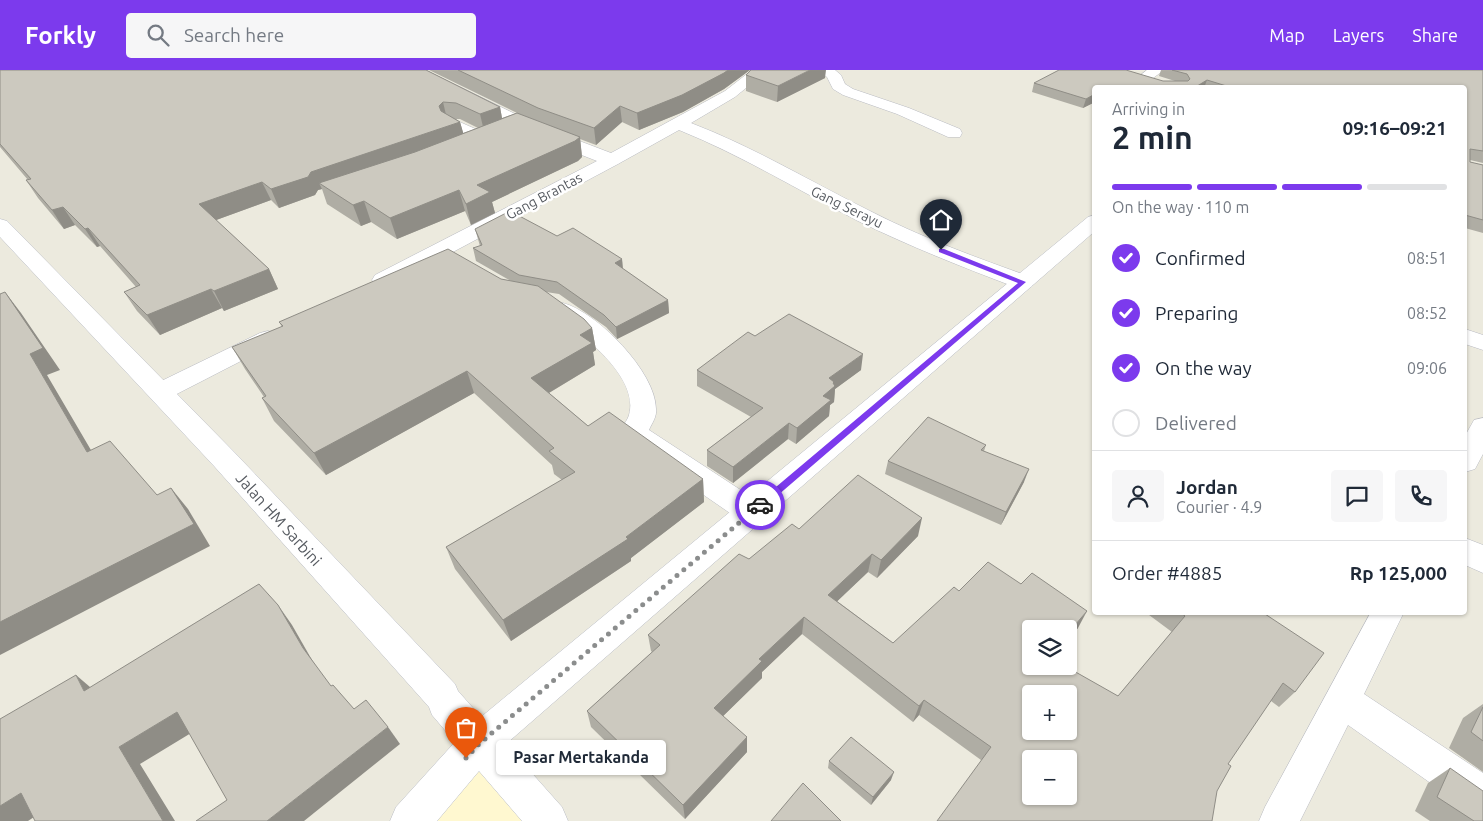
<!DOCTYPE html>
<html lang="en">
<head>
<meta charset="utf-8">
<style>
	:root { --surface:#fff; --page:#f6f6f7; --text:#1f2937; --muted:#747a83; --line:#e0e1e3; --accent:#7c3aed }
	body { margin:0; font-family:Ubuntu,sans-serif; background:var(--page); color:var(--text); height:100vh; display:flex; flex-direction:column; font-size:19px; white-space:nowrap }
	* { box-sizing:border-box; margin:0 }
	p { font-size:16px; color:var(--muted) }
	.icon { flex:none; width:28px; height:28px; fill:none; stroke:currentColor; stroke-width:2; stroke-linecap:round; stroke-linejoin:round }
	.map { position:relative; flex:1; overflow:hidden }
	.side { position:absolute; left:1092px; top:15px; width:375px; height:530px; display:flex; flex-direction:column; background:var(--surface); border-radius:5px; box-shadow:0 1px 4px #0004 }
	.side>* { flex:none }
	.fabs { position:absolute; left:1022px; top:550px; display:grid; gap:10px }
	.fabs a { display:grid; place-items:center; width:55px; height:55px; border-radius:5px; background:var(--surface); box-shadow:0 1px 4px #0004; font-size:25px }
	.pin { position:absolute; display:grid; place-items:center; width:42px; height:42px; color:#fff; margin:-51px -21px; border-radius:50% 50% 50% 0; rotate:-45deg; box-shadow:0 0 5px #0007 }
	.pin .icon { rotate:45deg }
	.courier { position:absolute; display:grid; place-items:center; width:50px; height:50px; margin:-25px; border:4px solid #7c3aed; border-radius:50%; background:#fff; color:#222; box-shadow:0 1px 6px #0007 }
	.bubble { position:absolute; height:35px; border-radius:5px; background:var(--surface); box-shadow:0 1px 4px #0004; font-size:16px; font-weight:700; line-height:35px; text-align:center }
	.headline em { font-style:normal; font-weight:700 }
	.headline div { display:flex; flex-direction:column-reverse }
	.headline { display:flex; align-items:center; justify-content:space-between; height:85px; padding:0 20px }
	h1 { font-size:32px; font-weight:700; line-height:38px }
	.bar { display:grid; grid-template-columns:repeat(4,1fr); gap:8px 5px; align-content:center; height:60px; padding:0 20px }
	.bar i { height:6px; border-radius:4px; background:var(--line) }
	.bar .current { background:var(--accent) }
	.bar p { grid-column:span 4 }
	.line { display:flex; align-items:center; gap:12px; padding:0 20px; border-top:1px solid var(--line) }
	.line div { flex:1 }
	.round { display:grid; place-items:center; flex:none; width:52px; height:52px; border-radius:5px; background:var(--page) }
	ol { padding:0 20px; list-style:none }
	li { display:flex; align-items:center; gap:15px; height:55px }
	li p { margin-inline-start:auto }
	li .icon { padding:5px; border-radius:50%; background:var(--accent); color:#fff; stroke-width:4 }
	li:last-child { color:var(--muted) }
	li i { width:28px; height:28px; border:2px solid var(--line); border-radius:50% }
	header { display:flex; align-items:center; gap:30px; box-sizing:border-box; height:70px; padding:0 25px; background:var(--accent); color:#fff }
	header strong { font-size:24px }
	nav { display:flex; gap:28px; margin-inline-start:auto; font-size:18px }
	.search { width:350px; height:45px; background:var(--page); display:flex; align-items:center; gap:12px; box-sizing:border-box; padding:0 18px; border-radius:5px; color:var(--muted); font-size:19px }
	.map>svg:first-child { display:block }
</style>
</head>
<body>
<header>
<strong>Forkly</strong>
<div class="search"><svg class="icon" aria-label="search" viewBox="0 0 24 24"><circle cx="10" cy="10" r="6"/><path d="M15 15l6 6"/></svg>Search here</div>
<nav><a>Map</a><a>Layers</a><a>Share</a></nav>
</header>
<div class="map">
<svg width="1483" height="751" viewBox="0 0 1483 751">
	<rect width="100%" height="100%" fill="#eceade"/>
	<polygon fill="#fff8d0" points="479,673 548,751 410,751"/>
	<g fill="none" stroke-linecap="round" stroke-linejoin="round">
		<defs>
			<g id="minor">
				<path d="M407,0H425L540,56L611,83L725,21L752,0H768L735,27L691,53C754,77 811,112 872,142C923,168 977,188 1031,207L1034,212L1031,217L1023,219L1015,217C962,197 909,176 858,151C798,120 741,85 679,60L618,94L391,215L383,217L375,215L372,210L375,205L597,91L528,64L409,3Z"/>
				<polygon points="817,0 835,0 841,5 845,14 853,19 909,38 960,59 962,63 960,67 948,67 897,44 843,25 833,19 827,7"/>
				<polygon points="1147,0 1164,0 1149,11 1139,11 1137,8"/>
				<polygon points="453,49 489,65 492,69 489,73 477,73 447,57 445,54 447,51"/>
				<path d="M563,233C597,242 656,302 656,339C657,347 652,353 649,360L762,434L766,442L762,450L751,453L740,450L627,372L622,358C624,354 628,349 629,345C640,307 581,263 555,245L552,240L555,235Z"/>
				<polygon points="1465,259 1483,265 1483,280 1465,274"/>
				<polygon points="268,261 276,263 280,268 276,273 169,328 160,330 151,328 147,322 151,316 260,263"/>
				<polygon points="1483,348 1483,384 1475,399 1465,402 1465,366 1474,350"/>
				<polygon points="1465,468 1483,475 1483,503 1465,495"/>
				<polygon points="1371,542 1404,542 1364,624 1483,703 1483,746 1469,740 1348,655 1300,751 1259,751 1265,737"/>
			</g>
			<polygon id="secondary" points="1095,145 1095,161 506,674 562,737 568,751 522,751 479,701 437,751 390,751 396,737 455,672 432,645 429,637 214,396 0,167 0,149 7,151 234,382 455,614 458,621 481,647 1088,147"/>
		</defs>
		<use href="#minor" stroke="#b9bbc2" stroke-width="1"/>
		<use href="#secondary" stroke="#b9bcc4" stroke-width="1"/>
		<use href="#minor" fill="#fff" fill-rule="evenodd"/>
		<use href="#secondary" fill="#fff" fill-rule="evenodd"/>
	</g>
	<g fill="#afada4" fill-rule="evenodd">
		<path d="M0,0H426L500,37L502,48L517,43L429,0H750L724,19L683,42L639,60L622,52L596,75L580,69L582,87L578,91L492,132L495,143L471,155L465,141L397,169L371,152L361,156L327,134L322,119L318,120L315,125L279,138L271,130L216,150L269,199L278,219L224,241L222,238L160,265L137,241L124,222L136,217L100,176L97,177L75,155L64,159L38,128L26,110H28L0,77ZM456,49H460L478,58L463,63L460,52Z"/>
		<polygon points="1161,0 1483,0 1483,93 1470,90 1470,92 1483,95 1483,163 1465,158 1465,18 1095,18 1095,33 1093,33 1083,38 1032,22 1034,13 1175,11 1159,6"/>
		<polygon points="746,5 825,8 777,32 746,21"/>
		<polygon points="475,159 557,166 622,189 623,199 668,230 669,243 617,269 606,257 559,224 546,222 592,258 596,280 593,282 595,295 549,323 588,356 703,409 704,432 631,488 631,491 511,571 455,499 446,477 562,410 554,404 552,395 474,323 326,405 274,351 262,328 264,327 245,299 232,277 282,257 279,252 501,209 511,211 476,191 473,178 480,176"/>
		<polygon points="755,266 861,300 835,319 834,332 830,335 829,346 796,374 788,369 733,413 707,396 707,380 751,347 697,316 697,300"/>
		<polygon points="986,375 984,381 1024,412 1001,455 885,404 888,391"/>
		<polygon points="799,459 918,466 877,508 868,502 837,531 893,573 959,521 1078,558 1069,568 1069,559 1031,596 1118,626 1172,562 1145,542 1262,542 1295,622 1279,637 1271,631 981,690 919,645 913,652 802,564 762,602 762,608 723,646 747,682 685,749 591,657 587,641 652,582 651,581 648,565 749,489"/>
		<polygon points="1483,634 1483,702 1449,678 1463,648"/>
		<polygon points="829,691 891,710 871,735 828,698"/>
		<polygon points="1450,698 1483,751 1430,751 1415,741 1428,713"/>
	</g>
	<g fill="#8f8d86">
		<polygon points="728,0 750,0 724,19 683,42 639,60 637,43"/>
		<polygon points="810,0 826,0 825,8 777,32 778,16"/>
		<polygon points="1207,10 1204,18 1194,18"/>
		<polygon points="1095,24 1093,33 1083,38 1086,29"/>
		<polygon points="443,32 447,49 443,53 439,36"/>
		<polygon points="620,36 622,52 596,75 594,58"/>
		<polygon points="500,37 503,54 484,61 480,44"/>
		<polygon points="460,52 465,69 319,113 322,119 318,120 315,125 279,138 271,119 311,102"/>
		<polygon points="580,67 582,87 578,91 492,132 495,143 471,155 466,134 477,115"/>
		<polygon points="262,112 271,130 208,153 199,134"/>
		<polygon points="459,120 465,141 397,169 390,148"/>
		<polygon points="364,131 371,152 361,156 353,135"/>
		<polygon points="63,137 75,155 64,159 52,140"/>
		<polygon points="88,158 100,176 97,177 85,159"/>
		<polygon points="622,189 623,202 615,193"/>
		<polygon points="269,199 278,219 224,241 214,221"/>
		<polygon points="211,219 222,238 160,265 147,245"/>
		<polygon points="5,222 21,243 60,300 47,305 105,404 87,382 30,284"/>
		<polygon points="668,230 669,243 617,269 616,257"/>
		<polygon points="592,258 596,280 593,282 595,295 537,330 531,308 580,265"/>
		<polygon points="863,284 861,300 835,319 834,332 830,335 829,346 796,374 797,358 823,326 829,308"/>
		<polygon points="467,301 474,323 326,405 314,383"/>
		<polygon points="789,353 788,369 733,413 733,397"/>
		<polygon points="1029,399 1024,412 1001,455 1006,442"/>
		<polygon points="703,409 704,432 631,488 631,491 511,571 503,550 626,467"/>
		<polygon points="171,418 188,439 210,476 0,585 0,552"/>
		<polygon points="922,448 918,466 877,508 881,490"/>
		<polygon points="872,484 868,502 826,542 828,525"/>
		<polygon points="278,535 292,555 316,597 303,578"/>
		<polygon points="1087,541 1078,558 1069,568 1069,562"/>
		<polygon points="804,547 802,564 762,602 762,608 715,654 714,638 759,589"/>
		<polygon points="76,605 97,623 84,621"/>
		<polygon points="924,630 919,645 913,652 919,636"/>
		<polygon points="177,642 196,660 140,694 175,751 163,751 119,677"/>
		<polygon points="388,657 400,674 304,751 267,751"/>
		<polygon points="747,667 747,682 685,749 683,735"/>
		<polygon points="894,702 891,710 871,735 873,727"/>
		<polygon points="21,723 46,739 28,751 0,751 0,736"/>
	</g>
	<g fill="#ccc9bf" stroke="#8f8d86" fill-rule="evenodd">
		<polygon points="0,0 426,0 500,37 480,44 456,33 443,32 439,36 441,41 460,52 311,102 308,107 271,119 262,112 199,134 269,199 214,221 211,219 147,245 124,222 140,215 88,158 85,159 63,137 52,140 26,110 31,109 0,74"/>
		<polygon points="458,0 728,0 724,3 682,25 637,43 620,36 594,58 538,38"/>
		<polygon points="751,0 810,0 778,16 746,5"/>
		<polygon points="1059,0 1126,0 1163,11 1188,11 1190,9 1187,4 1172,0 1483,0 1483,81 1470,79 1470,92 1483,95 1483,150 1465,145 1465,18 1233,18 1207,10 1194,18 1095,18 1095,24 1086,29 1034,13"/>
		<polygon points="517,43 580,67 575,71 477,115 490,122 466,134 459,120 390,148 364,131 353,135 319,113 415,82"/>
		<polygon points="510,141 557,166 573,158 622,189 615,193 668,230 616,257 604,245 557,212 519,205 473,178 482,175 475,159"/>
		<polygon points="448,179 501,209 538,216 584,249 592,258 580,265 592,273 531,308 588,356 609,342 703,409 626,467 628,469 503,550 446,477 575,402 549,381 554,378 467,301 314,383 262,328 266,326 232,277 283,256 279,252"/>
		<polygon points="5,222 43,278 30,284 87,382 110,371 157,425 171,418 194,454 0,552 0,224"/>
		<polygon points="789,244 863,284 829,308 834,312 833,313 835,316 823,326 831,330 797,358 789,353 733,397 707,380 763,338 697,300 748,262 755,266"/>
		<polygon points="928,347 986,375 981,380 1029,399 1006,442 888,391"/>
		<path d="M858,405L922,448L881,490L872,484L828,525L893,573L954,517L959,521L988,492L1021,514L1032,503L1087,541L1069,562V559H1031V596H1065L1118,626L1185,546L1180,542H1262L1324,583L1295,622L1283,613L1228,694L1231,696L1217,721L1212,751H937L991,677L924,630L919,636L804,547L759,589L762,591L714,638L747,667L683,735L587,641L660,575L648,565L739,484L749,489L792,454L799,459ZM1031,624H1069V661H1031ZM1031,689H1069V726H1031Z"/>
		<polygon points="259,514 278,535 303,578 331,616 333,615 354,639 366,630 388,657 267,751 196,751 227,730 177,642 119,677 163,751 35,751 21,723 0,736 0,649 76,605 84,621"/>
		<polygon points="1483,637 1483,671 1471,662"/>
		<polygon points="851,667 894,702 873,727 829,691"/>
		<polygon points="1450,698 1483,721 1483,751 1474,751 1437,727"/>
		<polygon points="803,713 841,751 771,751"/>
	</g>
	<polygon fill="#7c3aed" points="939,179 944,179 1026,212 763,438 757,438 757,433 1018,213 939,182"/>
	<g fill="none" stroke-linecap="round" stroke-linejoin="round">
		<polyline stroke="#8b8d8d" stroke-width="5" stroke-dasharray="0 9" points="466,688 479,674 760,435"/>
	</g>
	<g text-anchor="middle" stroke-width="5" stroke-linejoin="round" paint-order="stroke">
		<g font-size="14" fill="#575b61" stroke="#fff">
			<text transform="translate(544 126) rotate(-28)" y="5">Gang Brantas</text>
			<text transform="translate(847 137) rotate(26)" y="5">Gang Serayu</text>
		</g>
		<g font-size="16" fill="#575b61" stroke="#fff">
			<text transform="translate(279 449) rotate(48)" y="6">Jalan HM Sarbini</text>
		</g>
	</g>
</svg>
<div class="fabs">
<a><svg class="icon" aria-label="layers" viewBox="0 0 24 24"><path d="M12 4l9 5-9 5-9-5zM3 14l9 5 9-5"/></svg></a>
<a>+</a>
<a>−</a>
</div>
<div class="pin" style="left:466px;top:688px;background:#ea580c"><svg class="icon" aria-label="bag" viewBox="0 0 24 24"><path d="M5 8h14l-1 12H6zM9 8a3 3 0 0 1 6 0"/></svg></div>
<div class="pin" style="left:941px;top:180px;background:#1f2937"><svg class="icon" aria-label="home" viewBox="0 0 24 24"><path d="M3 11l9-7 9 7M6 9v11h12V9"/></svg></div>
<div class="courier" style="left:760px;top:435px"><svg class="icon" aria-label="car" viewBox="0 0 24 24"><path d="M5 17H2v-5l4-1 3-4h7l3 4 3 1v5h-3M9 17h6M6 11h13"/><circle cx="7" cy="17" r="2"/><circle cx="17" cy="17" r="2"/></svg></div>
<div class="bubble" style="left:496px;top:670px;width:170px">Pasar Mertakanda</div>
<section class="side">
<div class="headline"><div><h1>2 min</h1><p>Arriving in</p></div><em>09:16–09:21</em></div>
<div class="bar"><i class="current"></i><i class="current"></i><i class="current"></i><i></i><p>On the way · 110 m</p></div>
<ol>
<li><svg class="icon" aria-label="check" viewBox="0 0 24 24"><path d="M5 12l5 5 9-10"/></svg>Confirmed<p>08:51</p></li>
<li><svg class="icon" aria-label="check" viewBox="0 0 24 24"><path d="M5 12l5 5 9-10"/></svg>Preparing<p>08:52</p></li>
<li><svg class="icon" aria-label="check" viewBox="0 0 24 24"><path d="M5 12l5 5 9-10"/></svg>On the way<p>09:06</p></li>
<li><i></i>Delivered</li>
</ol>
<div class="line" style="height:90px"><a class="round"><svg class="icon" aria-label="person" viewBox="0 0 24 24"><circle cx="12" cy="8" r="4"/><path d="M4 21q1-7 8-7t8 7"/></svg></a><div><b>Jordan</b><p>Courier · 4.9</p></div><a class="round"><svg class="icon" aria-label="chat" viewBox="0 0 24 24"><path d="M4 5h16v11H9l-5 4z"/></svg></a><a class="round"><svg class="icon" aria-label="phone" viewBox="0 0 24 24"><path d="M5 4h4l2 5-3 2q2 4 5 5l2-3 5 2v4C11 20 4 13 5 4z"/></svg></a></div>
<div class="line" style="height:65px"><div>Order #4885</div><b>Rp 125,000</b></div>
</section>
</div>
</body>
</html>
